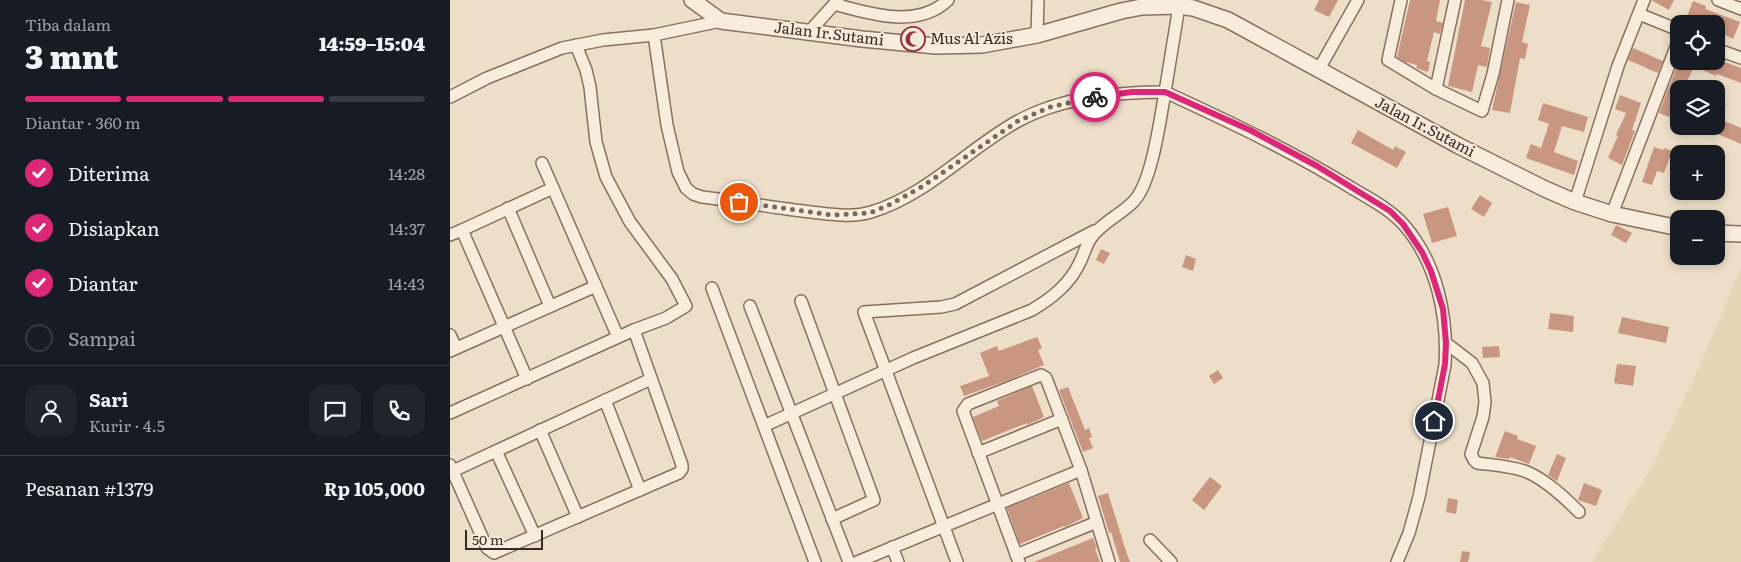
<!DOCTYPE html>
<html lang="id">
<head>
<meta charset="utf-8">
<style>
	:root { --surface:#171b24; --page:#20242c; --text:#f1f3f6; --muted:#9ea1a6; --line:#363941; --accent:#db2777 }
	body { margin:0; font-family:Literata,serif; background:var(--page); color:var(--text); height:100vh; display:flex; flex-direction:column; font-size:19px; white-space:nowrap }
	* { box-sizing:border-box; margin:0 }
	p { font-size:16px; color:var(--muted) }
	.icon { flex:none; width:28px; height:28px; fill:none; stroke:currentColor; stroke-width:2; stroke-linecap:round; stroke-linejoin:round }
	.map { position:relative; flex:1; overflow:hidden }
	.drawer { display:flex; flex-direction:column; background:var(--surface); width:450px }
	.drawer>* { flex:none }
	.fabs { position:absolute; left:1220px; top:15px; display:grid; gap:10px }
	.fabs a { display:grid; place-items:center; width:55px; height:55px; border-radius:10px; background:var(--surface); box-shadow:0 2px 8px #0003; font-size:25px }
	.scale { position:absolute; left:15px; bottom:12px; width:78px; box-sizing:border-box; padding-left:5px; border:2px solid #3a2a21; border-top:0; font-size:14px; line-height:18px; white-space:nowrap; color:#3a2a21; -webkit-text-stroke:4px #f5e9d9; paint-order:stroke }
	.pin { position:absolute; display:grid; place-items:center; width:42px; height:42px; color:#fff; margin:-21px; border:2px solid #fff; border-radius:50%; box-shadow:0 1px 5px #0007 }
	.courier { position:absolute; display:grid; place-items:center; width:50px; height:50px; margin:-25px; border:4px solid #db2777; border-radius:50%; background:#fff; color:#222; box-shadow:0 1px 6px #0007 }
	.summary em { font-style:normal; font-weight:800 }
	.summary div { display:flex; flex-direction:column-reverse }
	.summary { display:flex; align-items:center; justify-content:space-between; height:85px; padding:0 25px }
	h1 { font-size:32px; font-weight:800; line-height:38px }
	.bar { display:grid; grid-template-columns:repeat(4,1fr); gap:8px 5px; align-content:center; height:60px; padding:0 25px }
	.bar i { height:6px; border-radius:4px; background:var(--line) }
	.bar .on { background:var(--accent) }
	.bar p { grid-column:span 4 }
	.line { display:flex; align-items:center; gap:12px; padding:0 25px; border-top:1px solid var(--line) }
	.line div { flex:1 }
	.round { display:grid; place-items:center; flex:none; width:52px; height:52px; border-radius:15px; background:var(--page) }
	ol { padding:0 25px; list-style:none }
	li { display:flex; align-items:center; gap:15px; height:55px }
	li p { margin-inline-start:auto }
	li .icon { padding:5px; border-radius:50%; background:var(--accent); color:#fff; stroke-width:4 }
	li:last-child { color:var(--muted) }
	li i { width:28px; height:28px; border:2px solid var(--line); border-radius:50% }
	main { display:flex; flex:1; min-height:0 }
	.map>svg:first-child { display:block }
</style>
</head>
<body>
<main>
<section class="drawer">
<div class="summary"><div><h1>3 mnt</h1><p>Tiba dalam</p></div><em>14:59–15:04</em></div>
<div class="bar"><i class="on"></i><i class="on"></i><i class="on"></i><i></i><p>Diantar · 360 m</p></div>
<ol>
<li><svg class="icon" aria-label="check" viewBox="0 0 24 24"><path d="M5 12l5 5 9-10"/></svg>Diterima<p>14:28</p></li>
<li><svg class="icon" aria-label="check" viewBox="0 0 24 24"><path d="M5 12l5 5 9-10"/></svg>Disiapkan<p>14:37</p></li>
<li><svg class="icon" aria-label="check" viewBox="0 0 24 24"><path d="M5 12l5 5 9-10"/></svg>Diantar<p>14:43</p></li>
<li><i></i>Sampai</li>
</ol>
<div class="line" style="height:90px"><a class="round"><svg class="icon" aria-label="person" viewBox="0 0 24 24"><circle cx="12" cy="8" r="4"/><path d="M4 21q1-7 8-7t8 7"/></svg></a><div><b>Sari</b><p>Kurir · 4.5</p></div><a class="round"><svg class="icon" aria-label="chat" viewBox="0 0 24 24"><path d="M4 5h16v11H9l-5 4z"/></svg></a><a class="round"><svg class="icon" aria-label="phone" viewBox="0 0 24 24"><path d="M5 4h4l2 5-3 2q2 4 5 5l2-3 5 2v4C11 20 4 13 5 4z"/></svg></a></div>
<div class="line" style="height:65px"><div>Pesanan #1379</div><b>Rp 105,000</b></div>
</section>
<div class="map">
<svg width="1291" height="562" viewBox="0 0 1291 562">
	<rect width="100%" height="100%" fill="#eddec9"/>
	<polygon fill="#e2d6b7" points="1291,268 1291,562 1142,562 1204,464 1257,349"/>
	<g fill="#c99681">
		<polygon points="869,0 888,0 879,17 864,10"/>
		<polygon points="960,0 990,0 986,21 993,23 990,34 984,32 977,61 980,62 978,72 966,68 967,65 955,62 947,57"/>
		<polygon points="1015,0 1032,0 1042,2 1031,46 1040,48 1037,67 1028,65 1022,92 998,86"/>
		<polygon points="1201,0 1224,0 1219,10"/>
		<polygon points="1243,1 1256,6 1255,9 1290,22 1283,39 1266,30 1266,24 1234,24"/>
		<polygon points="1066,2 1080,5 1072,42 1078,44 1075,59 1070,58 1060,113 1042,110"/>
		<polygon points="1183,48 1213,61 1208,73 1178,60"/>
		<polygon points="1266,59 1291,68 1291,83 1267,74 1266,76 1244,66 1237,82 1252,89 1229,89 1223,104 1229,106 1229,121 1209,113 1229,61 1266,61"/>
		<polygon points="1170,95 1191,103 1182,130 1185,131 1172,165 1158,158 1168,136 1166,135 1176,113 1165,109"/>
		<polygon points="1266,99 1276,104 1270,119 1291,128 1291,144 1249,126 1266,126"/>
		<polygon points="1093,103 1138,117 1134,132 1112,126 1104,152 1128,161 1124,175 1076,158 1081,144 1091,148 1099,124 1088,120"/>
		<polygon points="908,130 943,150 945,146 956,152 947,168 901,143"/>
		<polygon points="1204,147 1213,150 1214,148 1222,151 1214,173 1207,171 1202,185 1192,182"/>
		<polygon points="1030,195 1042,203 1034,217 1021,209"/>
		<polygon points="998,207 1007,236 982,243 973,214"/>
		<polygon points="1166,225 1182,233 1176,243 1161,235"/>
		<polygon points="651,249 660,253 654,264 646,260"/>
		<polygon points="736,255 746,259 743,271 732,267"/>
		<polygon points="1100,313 1124,316 1123,332 1098,329"/>
		<polygon points="1172,317 1219,327 1216,343 1168,333"/>
		<polygon points="587,337 592,348 588,350 594,365 559,380 514,396 510,386 539,376 530,353 547,346 549,351"/>
		<polygon points="1049,346 1050,357 1033,358 1032,347"/>
		<polygon points="1167,364 1186,366 1183,386 1164,383"/>
		<polygon points="768,370 773,378 764,384 759,376"/>
		<polygon points="582,386 594,417 577,425 577,423 532,441 523,417 549,406 547,401"/>
		<polygon points="618,387 635,430 639,428 642,437 639,438 643,448 633,452 609,390"/>
		<polygon points="1055,431 1068,436 1067,439 1086,446 1079,464 1060,457 1059,459 1045,457"/>
		<polygon points="1107,454 1116,458 1107,481 1098,475"/>
		<polygon points="760,477 772,486 754,510 742,500"/>
		<polygon points="619,483 633,518 615,527 614,526 570,544 557,508"/>
		<polygon points="1134,483 1152,490 1146,506 1128,500"/>
		<polygon points="658,493 676,551 680,562 670,562 661,532 659,533 648,496"/>
		<polygon points="998,498 1008,500 1006,514 996,512"/>
		<polygon points="643,538 647,548 645,549 650,562 584,562"/>
		<polygon points="1012,551 1020,552 1018,562 1010,562"/>
	</g>
	<g fill="none" stroke-linecap="round" stroke-linejoin="round">
		<defs>
			<g id="minor">
				<polyline points="951,0 938,60 986,89 1032,111 1043,74 1058,0"/>
				<polyline points="1268,0 1291,9"/>
				<path d="M384,4C420,14 468,29 498,0"/>
				<path d="M729,6L715,92C780,122 844,152 905,190C922,200 941,210 954,225C987,263 998,316 995,365L969,497L959,533L947,562"/>
				<polyline points="1189,14 1226,29 1229,31"/>
				<polyline points="359,32 388,0"/>
				<path d="M204,35L217,125L228,172L236,188L243,194L252,197C288,201 324,208 361,212C380,214 402,218 421,212C476,196 519,148 568,121C612,97 666,92 715,92C710,120 702,182 684,201C671,215 652,222 641,238C636,245 634,254 630,262C620,284 602,298 582,310L463,358L314,426"/>
				<polyline points="587,35 588,0"/>
				<polyline points="1266,49 1291,58"/>
				<polyline points="869,69 908,0"/>
				<polyline points="986,89 1005,0"/>
				<polyline points="0,97 37,78 112,48 153,40 204,35 271,21"/>
				<polyline points="92,163 103,188"/>
				<polyline points="1125,202 1168,66 1194,0"/>
				<polyline points="58,208 100,306"/>
				<polyline points="1162,214 1229,39"/>
				<polyline points="12,230 103,188 168,337"/>
				<polyline points="0,235 12,230 77,379"/>
				<polyline points="262,288 365,562"/>
				<polyline points="351,301 424,500 382,519"/>
				<polyline points="300,306 399,562"/>
				<polyline points="0,335 6,348"/>
				<path d="M996,343L1022,363L1033,383L1035,402L1033,417L1021,454L1024,460L1027,463C1043,465 1062,466 1077,472C1096,480 1114,497 1129,512"/>
				<polyline points="0,351 146,286"/>
				<polyline points="155,400 190,490"/>
				<polyline points="0,413 184,330 216,318 236,306 222,279 180,222 156,177 146,142 140,87 136,70 126,45"/>
				<polyline points="90,430 128,517"/>
				<polyline points="46,451 85,536"/>
				<polyline points="528,453 612,419"/>
				<polyline points="0,465 37,548 44,553 229,473 232,469 232,465 184,330"/>
				<polyline points="3,471 201,379"/>
				<polyline points="700,540 721,562"/>
				<polyline points="442,547 448,562"/>
				<polyline points="566,555 647,522"/>
				<polyline points="407,562 631,470"/>
				<polyline points="507,562 414,312 491,307 505,304 644,231"/>
				<polyline points="569,562 513,411 518,404 591,375 596,378 631,470 659,562"/>
			</g>
			<g id="tertiary">
				<polyline points="242,0 271,21 412,39 486,46 532,45 587,35 671,11 692,7 729,6 743,8 778,20 1009,146 1095,189 1125,202 1162,214 1229,228"/>
				<polyline points="1266,233 1291,234"/>
			</g>
		</defs>
		<use href="#minor" stroke="#89705e" stroke-width="14"/>
		<use href="#tertiary" stroke="#89705e" stroke-width="18"/>
		<use href="#minor" stroke="#f8ecdd" stroke-width="11"/>
		<use href="#tertiary" stroke="#f8ecdd" stroke-width="15"/>
	</g>
	<g fill="none" stroke-linecap="round" stroke-linejoin="round">
		<polyline stroke="#79695c" stroke-width="5" stroke-dasharray="0 9" points="289,202 381,215 420,213 441,204 473,186 568,121 600,107 645,97"/>
		<polyline stroke="#db2777" stroke-width="6" points="645,97 682,92 715,92 800,130 867,166 940,211 953,224 972,252 981,271 993,309 996,343 995,364 984,421"/>
	</g>
	<defs>
		<symbol id="mosque-ring" viewBox="-11 -11 22 22"><circle r="9.5" fill="#f5e9d9" stroke="#95313e" stroke-width="1.5"/><path d="M3.5-4.9A6 6 0 1 0 3.5 4.9A5 5 0 1 1 3.5-4.9Z" fill="#95313e"/></symbol>
	</defs>
	<g fill-rule="evenodd">
		<use href="#mosque-ring" x="449" y="25" width="28" height="28"/>
	</g>
	<g text-anchor="middle" stroke-width="4" stroke-linejoin="round" paint-order="stroke">
		<g font-size="15" fill="#3a2a21" stroke="#f5e9d9">
			<text transform="translate(379 34) rotate(7)" y="5">Jalan Ir.Sutami</text>
			<text transform="translate(975 127) rotate(28)" y="5">Jalan Ir.Sutami</text>
		</g>
		<g font-size="15" fill="#3a2a21" stroke="#f5e9d9" text-anchor="start">
			<text x="480" y="44">Mus Al Azis</text>
		</g>
	</g>
</svg>
<div class="fabs">
<a><svg class="icon" aria-label="locate" viewBox="0 0 24 24"><circle cx="12" cy="12" r="6"/><path d="M12 2v4M12 18v4M2 12h4M18 12h4"/></svg></a>
<a><svg class="icon" aria-label="layers" viewBox="0 0 24 24"><path d="M12 4l9 5-9 5-9-5zM3 14l9 5 9-5"/></svg></a>
<a>+</a>
<a>−</a>
</div>
<div class="scale">50 m</div>
<div class="pin" style="left:289px;top:202px;background:#ea580c"><svg class="icon" aria-label="bag" viewBox="0 0 24 24"><path d="M5 8h14l-1 12H6zM9 8a3 3 0 0 1 6 0"/></svg></div>
<div class="pin" style="left:984px;top:421px;background:#1f2937"><svg class="icon" aria-label="home" viewBox="0 0 24 24"><path d="M3 11l9-7 9 7M6 9v11h12V9"/></svg></div>
<div class="courier" style="left:645px;top:97px"><svg class="icon" aria-label="bike" viewBox="0 0 24 24"><circle cx="6" cy="16" r="4"/><circle cx="18" cy="16" r="4"/><path d="M6 16l4-8h5l3 8M10 8l3 8H6M13 5h3"/></svg></div>
</div>
</main>
</body>
</html>
